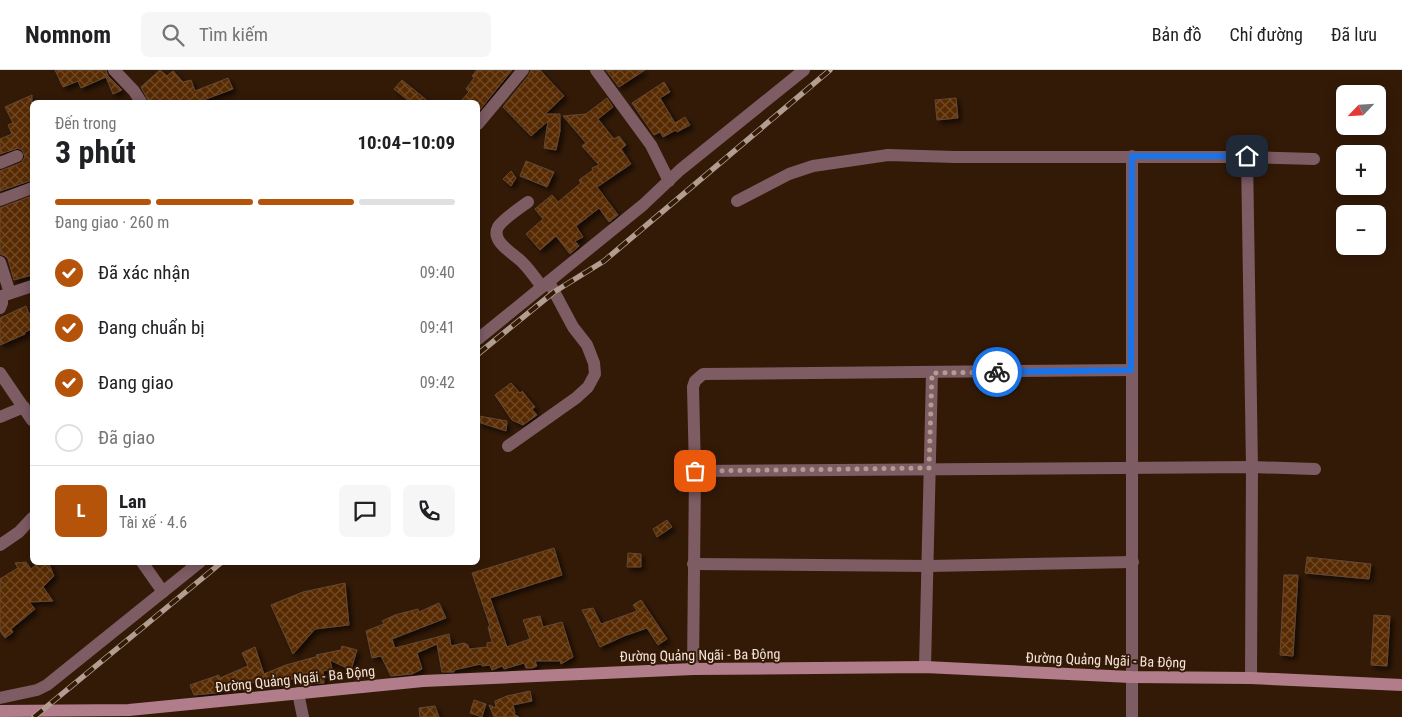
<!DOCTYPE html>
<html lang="vi">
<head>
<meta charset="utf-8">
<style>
	:root { --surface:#fff; --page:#f6f6f6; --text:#202124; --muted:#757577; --line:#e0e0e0; --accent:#b45309 }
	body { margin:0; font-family:"Roboto Condensed",sans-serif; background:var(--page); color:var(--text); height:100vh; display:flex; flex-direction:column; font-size:19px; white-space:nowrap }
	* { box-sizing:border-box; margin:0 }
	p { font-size:16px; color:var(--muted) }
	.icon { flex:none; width:28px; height:28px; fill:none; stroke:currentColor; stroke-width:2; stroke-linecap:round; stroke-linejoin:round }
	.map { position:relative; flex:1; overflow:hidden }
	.sheet { position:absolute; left:30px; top:30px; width:450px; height:465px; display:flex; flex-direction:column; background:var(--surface); border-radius:8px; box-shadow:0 2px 12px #0003 }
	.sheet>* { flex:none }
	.needle { width:32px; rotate:245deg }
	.buttons { position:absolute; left:1336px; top:15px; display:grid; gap:10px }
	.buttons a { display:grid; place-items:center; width:50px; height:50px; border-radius:8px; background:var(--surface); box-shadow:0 2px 12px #0003; font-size:25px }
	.pin { position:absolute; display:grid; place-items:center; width:42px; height:42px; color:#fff; margin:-21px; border-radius:10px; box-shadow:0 2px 8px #0006 }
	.courier { position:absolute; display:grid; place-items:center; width:50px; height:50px; margin:-25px; border:4px solid #1a73e8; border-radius:50%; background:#fff; color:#222; box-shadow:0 1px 6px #0007 }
	.headline em { font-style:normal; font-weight:700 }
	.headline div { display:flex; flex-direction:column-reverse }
	.headline { display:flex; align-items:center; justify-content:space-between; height:85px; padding:0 25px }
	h1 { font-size:32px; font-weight:700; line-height:38px }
	.bar { display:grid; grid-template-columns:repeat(4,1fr); gap:8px 5px; align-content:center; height:60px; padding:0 25px }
	.bar i { height:6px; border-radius:4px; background:var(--line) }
	.bar .on { background:var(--accent) }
	.bar p { grid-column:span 4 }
	.line { display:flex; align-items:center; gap:12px; padding:0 25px; border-top:1px solid var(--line) }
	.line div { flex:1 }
	.round { display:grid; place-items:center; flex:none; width:52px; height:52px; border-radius:8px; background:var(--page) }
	ol { padding:0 25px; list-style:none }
	li { display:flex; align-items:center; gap:15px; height:55px }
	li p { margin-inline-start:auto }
	li .icon { padding:5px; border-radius:50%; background:var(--accent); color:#fff; stroke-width:4 }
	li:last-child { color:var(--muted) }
	li i { width:28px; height:28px; border:2px solid var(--line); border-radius:50% }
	header { display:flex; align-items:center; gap:30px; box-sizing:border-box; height:70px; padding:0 25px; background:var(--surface); border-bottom:1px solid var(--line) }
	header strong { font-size:24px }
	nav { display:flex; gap:28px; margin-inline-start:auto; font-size:18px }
	.search { width:350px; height:45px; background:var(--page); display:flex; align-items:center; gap:12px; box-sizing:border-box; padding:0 18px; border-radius:8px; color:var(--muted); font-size:19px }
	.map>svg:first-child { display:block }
</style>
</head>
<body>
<header>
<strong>Nomnom</strong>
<div class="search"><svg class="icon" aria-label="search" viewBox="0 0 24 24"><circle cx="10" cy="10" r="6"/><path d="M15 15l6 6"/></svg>Tìm kiếm</div>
<nav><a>Bản đồ</a><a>Chỉ đường</a><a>Đã lưu</a></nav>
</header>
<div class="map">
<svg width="1402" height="647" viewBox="0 0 1402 647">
	<defs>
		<pattern id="building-cross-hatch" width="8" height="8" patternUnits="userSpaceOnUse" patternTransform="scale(1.25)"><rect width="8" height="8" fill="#582c03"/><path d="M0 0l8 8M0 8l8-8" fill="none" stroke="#714a27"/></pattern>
		<filter id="shadow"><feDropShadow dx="3.5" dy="3.5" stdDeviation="2.5" flood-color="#0009"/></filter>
	</defs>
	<rect width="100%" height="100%" fill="#331a07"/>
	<g fill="url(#building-cross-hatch)" stroke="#644834" filter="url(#shadow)">
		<polygon points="55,0 106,0 108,6 122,20 113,24 106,7 81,18 78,11 63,17"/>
		<polygon points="160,0 167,6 173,1 183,12 191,10 195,21 228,8 233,19 198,32 149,32 141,17"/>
		<polygon points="477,0 512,0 478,42 478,32 460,32 469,22 466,19 474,8 472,6"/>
		<polygon points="531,0 540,0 564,26 545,44 560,44 560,61 556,80 544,78 548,51 531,66 503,37 529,5"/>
		<polygon points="606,0 645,0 619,17"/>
		<polygon points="402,10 429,32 410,32 394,19"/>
		<polygon points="664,12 670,22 660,28 675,53 685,47 690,55 677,62 676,60 663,67 660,62 654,65 632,33"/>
		<polygon points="32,25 32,110 0,121 0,101 21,93 25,87 22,80 18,78 0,84 0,69 12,64 8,55 13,53 5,37"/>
		<polygon points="607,28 613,37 598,49 614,69 619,66 626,75 621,79 631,94 597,117 618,145 609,152 599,138 576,156 583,167 575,171 579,176 570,184 556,166 540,180 526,164 543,149 535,139 552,125 558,132 581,113 579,110 593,100 592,98 599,95 582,76 586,73 563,46 586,44"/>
		<polygon points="956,28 958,48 937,50 935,30"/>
		<polygon points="526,91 554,102 547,117 520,106"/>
		<polygon points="511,101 516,108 511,116 503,109"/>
		<polygon points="32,126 32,205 14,210 8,189 5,186 0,184 0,138"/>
		<polygon points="26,236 32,251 32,259 25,262 25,264 0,275 0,248"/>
		<polygon points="511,313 520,323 522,321 535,337 532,339 537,345 523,355 512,350 495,325"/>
		<polygon points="479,346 507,351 506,361 478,352"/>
		<polygon points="667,450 672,457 657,467 653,459"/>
		<polygon points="554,478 562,505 490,528 507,577 530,569 523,550 540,546 543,557 562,552 573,587 561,594 560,591 535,591 537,596 532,598 526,598 524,593 504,599 502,596 492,600 490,595 482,596 481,594 454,600 454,602 442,602 437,574 417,583 422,599 412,604 391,606 381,586 372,588 366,561 384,554 382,551 395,545 418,539 419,542 439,533 446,548 392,569 395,578 449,564 451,576 464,573 468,575 469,579 487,577 487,573 492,572 488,557 490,556 472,503"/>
		<polygon points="628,483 641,484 641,497 627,497"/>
		<polygon points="1307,487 1371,494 1369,509 1305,503"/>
		<polygon points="26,492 31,499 40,492 48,492 54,506 43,517 53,531 29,532 35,539 11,559 13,562 5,568 0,561 0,509 18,498 15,493"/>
		<polygon points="1284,505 1298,505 1293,586 1280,585"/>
		<polygon points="345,513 349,555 315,559 293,584 271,535 303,522"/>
		<polygon points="641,530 667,569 658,575 647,558 624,566 600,577 582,540 593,538 601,554 637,541 633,535"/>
		<polygon points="1374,545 1390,546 1387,596 1371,595"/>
		<polygon points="342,576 357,580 351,600 330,590 332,599 323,601 324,613 307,614 305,603 275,617 273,612 257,617 254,612 237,620 235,616 216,623 194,625 190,615 219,605 220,608 248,596 242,583 255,577 264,604 286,595 319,586 316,585 341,580"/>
		<polygon points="530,621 532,631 513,635 515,643 514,644 519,647 494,647 489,635 496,638 495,631 507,626"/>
		<polygon points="474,630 486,634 482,647 470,643"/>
		<polygon points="435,636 439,647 420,647 419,638"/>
	</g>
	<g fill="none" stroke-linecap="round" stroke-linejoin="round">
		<g stroke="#7e5c64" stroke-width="12">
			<polyline points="114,0 134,21 141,32"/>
			<polyline points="596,0 651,75 669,111"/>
			<polyline points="478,54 523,0"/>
			<polyline points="1132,86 1132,647"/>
			<polyline points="1247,87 1252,397 1251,608"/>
			<polyline points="0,93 17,86"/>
			<polyline points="0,130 32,118"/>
			<polyline points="737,131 789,104 813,96 888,85 955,87 1247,87 1314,89"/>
			<path d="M528,132C520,138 503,149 498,157C490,172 515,184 523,193C530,200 536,209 542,217"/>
			<polyline points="0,192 10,223"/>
			<polyline points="0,238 2,233 2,226 32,216"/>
			<polyline points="478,269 542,217 643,135 680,100 804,0"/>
			<polyline points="0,303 32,350"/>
			<polyline points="0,347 24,337"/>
			<polyline points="508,376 576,328 588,317 595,304 594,293 587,275 573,257 549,212"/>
			<polyline points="695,401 1252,397 1315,399"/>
			<polyline points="0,475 19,462 32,448"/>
			<polyline points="142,492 163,522"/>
			<polyline points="693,494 929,496 1133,492"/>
			<polyline points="925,597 932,303"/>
			<polyline points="693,599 695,401 693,317 695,311 703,304 1131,300"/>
			<polyline points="298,623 303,647"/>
			<polyline points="0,628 37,620 47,615 200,492"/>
		</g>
		<polyline stroke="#b27d8a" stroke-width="12" points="0,641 129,640 423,611 693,599 925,597 1131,607 1251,608 1402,615"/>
		<defs>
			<g id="rail">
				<polyline points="478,284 554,222 604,191 830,0"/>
				<polyline points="34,647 222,492"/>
			</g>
		</defs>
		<use href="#rail" stroke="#b29d90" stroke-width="5.5"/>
		<use href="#rail" stroke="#331a07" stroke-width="4" stroke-dasharray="11" stroke-linecap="butt"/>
	</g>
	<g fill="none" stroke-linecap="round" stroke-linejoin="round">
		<polyline stroke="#b29d90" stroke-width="5" stroke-dasharray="0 9" points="695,401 929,398 932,303 997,302"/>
		<polyline stroke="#1a73e8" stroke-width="6" points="997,302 1131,300 1132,86 1247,86"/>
	</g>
	<g text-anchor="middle" stroke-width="4" stroke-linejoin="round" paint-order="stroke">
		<g font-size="14" fill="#f6e4d9" stroke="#331a07">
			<text transform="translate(700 585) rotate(-1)" y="5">Đường Quảng Ngãi - Ba Động</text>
			<text transform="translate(1106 590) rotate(2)" y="5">Đường Quảng Ngãi - Ba Động</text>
			<text transform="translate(295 609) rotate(-6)" y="5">Đường Quảng Ngãi - Ba Động</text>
		</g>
	</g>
</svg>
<div class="buttons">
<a><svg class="needle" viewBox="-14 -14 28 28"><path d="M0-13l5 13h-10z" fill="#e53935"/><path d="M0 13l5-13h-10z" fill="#757577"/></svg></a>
<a>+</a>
<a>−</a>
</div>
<div class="pin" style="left:695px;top:401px;background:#ea580c"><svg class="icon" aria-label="bag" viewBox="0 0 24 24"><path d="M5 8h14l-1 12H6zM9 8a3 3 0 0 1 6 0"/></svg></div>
<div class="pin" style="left:1247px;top:86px;background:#1f2937"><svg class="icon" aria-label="home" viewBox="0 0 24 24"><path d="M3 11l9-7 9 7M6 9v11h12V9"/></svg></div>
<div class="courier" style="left:997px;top:302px"><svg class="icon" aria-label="bike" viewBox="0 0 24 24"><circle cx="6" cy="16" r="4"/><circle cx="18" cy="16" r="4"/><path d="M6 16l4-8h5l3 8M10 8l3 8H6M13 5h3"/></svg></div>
<section class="sheet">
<div class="headline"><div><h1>3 phút</h1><p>Đến trong</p></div><em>10:04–10:09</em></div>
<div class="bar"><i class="on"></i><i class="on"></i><i class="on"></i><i></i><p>Đang giao · 260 m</p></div>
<ol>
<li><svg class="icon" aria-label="check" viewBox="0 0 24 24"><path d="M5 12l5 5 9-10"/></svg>Đã xác nhận<p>09:40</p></li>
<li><svg class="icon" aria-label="check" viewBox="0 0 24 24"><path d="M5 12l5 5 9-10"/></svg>Đang chuẩn bị<p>09:41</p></li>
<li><svg class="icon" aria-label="check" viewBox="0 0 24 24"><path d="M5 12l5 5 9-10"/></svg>Đang giao<p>09:42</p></li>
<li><i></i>Đã giao</li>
</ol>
<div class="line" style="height:90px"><b class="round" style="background:var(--accent);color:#fff">L</b><div><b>Lan</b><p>Tài xế · 4.6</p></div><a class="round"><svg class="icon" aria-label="chat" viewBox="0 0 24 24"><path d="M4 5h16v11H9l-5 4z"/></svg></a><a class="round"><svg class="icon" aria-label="phone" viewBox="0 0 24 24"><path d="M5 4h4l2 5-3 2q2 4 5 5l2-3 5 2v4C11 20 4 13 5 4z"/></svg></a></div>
</section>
</div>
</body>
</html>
